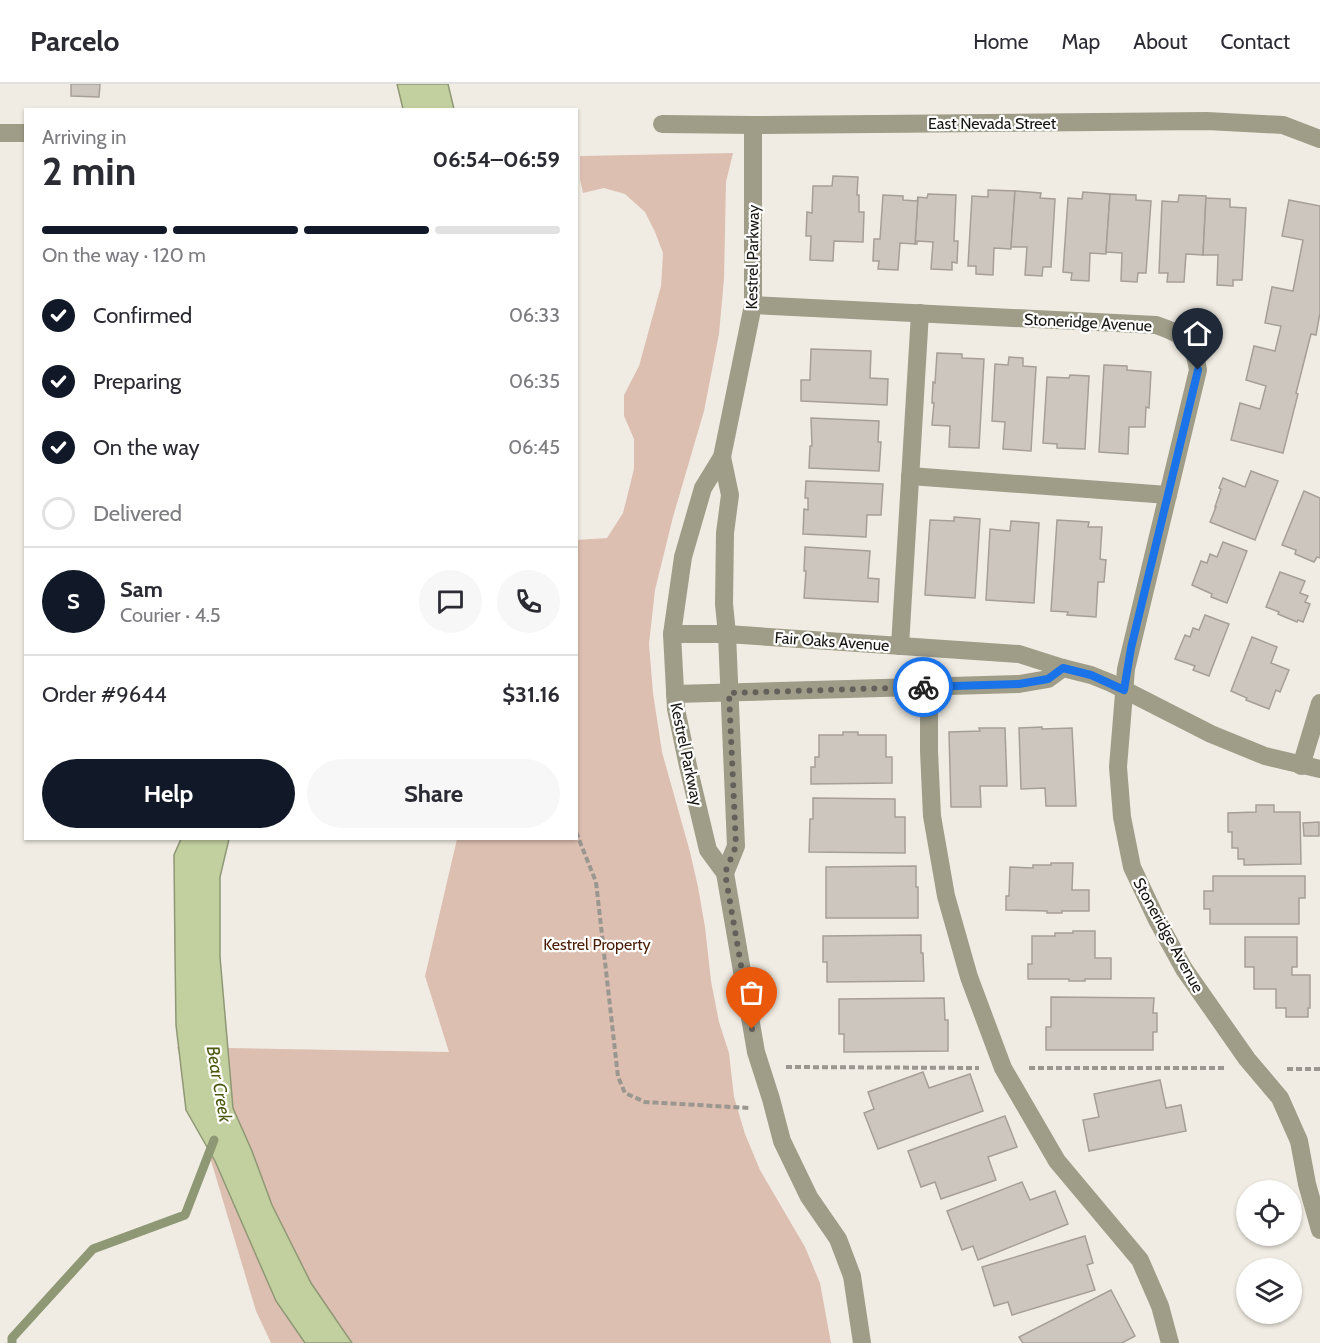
<!DOCTYPE html>
<html lang="en">
<head>
<meta charset="utf-8">
<style>
	:root { --surface:#fff; --page:#f7f7f7; --text:#2b2b33; --muted:#7c7c81; --line:#e1e1e2; --accent:#111827 }
	body { margin:0; font-family:Cabin,sans-serif; background:var(--page); color:var(--text); height:100vh; display:flex; flex-direction:column; font-size:22px; white-space:nowrap }
	* { box-sizing:border-box; margin:0 }
	p { font-size:20px; color:var(--muted) }
	.icon { flex:none; width:33px; height:33px; fill:none; stroke:currentColor; stroke-width:2; stroke-linecap:round; stroke-linejoin:round }
	.map { position:relative; flex:1; overflow:hidden }
	.details { position:absolute; left:24px; top:24px; width:554px; height:732px; display:flex; flex-direction:column; background:var(--surface); border-radius:0px; box-shadow:0 2px 4px #0004 }
	.details>* { flex:none }
	.controls { position:absolute; left:1236px; top:1096px; display:grid; gap:12px }
	.controls a { display:grid; place-items:center; width:66px; height:66px; border-radius:50%; background:var(--surface); box-shadow:0 2px 4px #0004; font-size:30px }
	.pin { position:absolute; display:grid; place-items:center; width:51px; height:51px; color:#fff; margin:-62px -26px; border-radius:50% 50% 50% 0; rotate:-45deg; box-shadow:0 0 6px #0007 }
	.pin .icon { rotate:45deg }
	.courier { position:absolute; display:grid; place-items:center; width:60px; height:60px; margin:-30px; border:4px solid #1a73e8; border-radius:50%; background:#fff; color:#222; box-shadow:0 2px 8px #0007 }
	.headline em { font-style:normal; font-weight:800 }
	.headline div { display:flex; flex-direction:column-reverse }
	.headline { display:flex; align-items:center; justify-content:space-between; height:102px; padding:0 18px }
	h1 { font-size:39px; font-weight:800; line-height:45px }
	.bar { display:grid; grid-template-columns:repeat(4,1fr); gap:9px 6px; align-content:center; height:72px; padding:0 18px }
	.bar i { height:8px; border-radius:4px; background:var(--line) }
	.bar .on { background:var(--accent) }
	.bar p { grid-column:span 4 }
	.line { display:flex; align-items:center; gap:15px; padding:0 18px; border-top:2px solid var(--line) }
	.line div { flex:1 }
	.round { display:grid; place-items:center; flex:none; width:63px; height:63px; border-radius:32px; background:var(--page) }
	ol { padding:0 18px; list-style:none }
	li { display:flex; align-items:center; gap:18px; height:66px }
	li p { margin-inline-start:auto }
	li .icon { padding:6px; border-radius:50%; background:var(--accent); color:#fff; stroke-width:4 }
	li:last-child { color:var(--muted) }
	li i { width:33px; height:33px; border:3px solid var(--line); border-radius:50% }
	.cta { display:flex; gap:12px; margin-top:auto; padding:12px 18px }
	.cta a { flex:1; height:69px; border-radius:36px; background:var(--accent); color:#fff; font-size:24px; font-weight:800; line-height:69px; text-align:center }
	.cta a+a { background:var(--page); color:var(--text) }
	header { display:flex; align-items:center; gap:36px; box-sizing:border-box; height:84px; padding:0 30px; background:var(--surface); border-bottom:2px solid var(--line) }
	header strong { font-size:28px }
	nav { display:flex; gap:33px; margin-inline-start:auto; font-size:21px }
	.map>svg:first-child { display:block }
</style>
</head>
<body>
<header>
<strong>Parcelo</strong>
<nav><a>Home</a><a>Map</a><a>About</a><a>Contact</a></nav>
</header>
<div class="map">
<svg width="1320" height="1259" viewBox="0 0 1320 1259">
	<rect width="100%" height="100%" fill="#f0ece3"/>
	<polygon fill="#ddbfb1" points="733,69 726,98 724,195 719,250 704,327 673,433 655,506 649,560 653,609 662,668 690,768 698,803 705,843 711,897 719,938 729,969 734,1013 745,1050 760,1086 805,1163 820,1199 831,1259 271,1259 256,1227 177,963 449,968 425,892 457,755 576,754 576,456 607,454 623,429 634,385 634,355 624,332 624,311 639,282 661,202 663,169 655,148 645,128 625,110 604,104 583,109 580,96 580,72"/>
	<g fill="#c2cf9f" stroke="#8f9875" stroke-width="1.5">
		<polygon points="397,0 448,0 454,25 403,25"/>
		<polygon points="181,755 229,755 220,793 220,873 233,1024 252,1067 272,1121 311,1199 352,1259 305,1259 276,1217 215,1077 186,1026 176,941 175,870 174,771"/>
	</g>
	<g fill="none" stroke-linecap="round" stroke-linejoin="round">
		<polyline stroke="#8f9875" stroke-width="9" points="12,1259 12,1254 93,1165 185,1131 214,1056"/>
	</g>
	<g fill="#cdc6bf" stroke="#a69e98" stroke-width="1.5">
		<polygon points="71,0 100,0 99,13 71,12"/>
		<polygon points="833,92 858,93 857,111 859,111 859,128 864,128 863,158 834,157 833,177 810,176 811,152 806,152 807,128 812,129 813,102 832,102"/>
		<polygon points="988,106 1015,107 1011,165 994,164 993,191 976,190 976,182 968,182 972,112 988,113"/>
		<polygon points="1015,107 1041,109 1040,114 1055,115 1051,183 1043,183 1042,192 1025,191 1027,163 1011,163"/>
		<polygon points="1083,108 1110,110 1106,170 1090,169 1089,197 1071,196 1072,189 1063,188 1068,114 1082,115"/>
		<polygon points="928,110 956,111 954,157 958,157 957,179 952,178 952,186 931,185 933,158 917,157 917,160 915,160 918,113 927,114"/>
		<polygon points="1110,110 1136,111 1136,116 1151,117 1146,189 1138,189 1137,198 1121,197 1122,169 1106,168"/>
		<polygon points="883,111 903,112 903,116 917,117 918,113 915,160 900,159 898,186 878,185 879,177 873,177 874,155 880,155"/>
		<polygon points="1179,111 1206,112 1203,171 1186,170 1184,198 1167,198 1168,189 1159,189 1162,117 1178,118"/>
		<polygon points="1206,114 1230,115 1230,123 1246,124 1242,196 1233,196 1233,202 1217,201 1218,171 1203,171"/>
		<polygon points="1289,116 1320,122 1320,229 1316,251 1311,250 1296,309 1298,310 1283,369 1231,356 1240,319 1260,325 1266,302 1246,296 1254,262 1275,267 1281,242 1265,239 1272,203 1293,207 1303,156 1282,152"/>
		<polygon points="811,265 871,267 870,294 888,295 887,321 801,317 801,296 810,296"/>
		<polygon points="937,269 962,270 962,274 984,275 979,364 949,363 950,342 932,341 934,319 932,319 933,298 935,299"/>
		<polygon points="1009,273 1023,274 1023,282 1036,283 1031,367 1003,365 1005,338 992,337 995,280 1008,281"/>
		<polygon points="1104,281 1127,282 1127,286 1151,288 1149,324 1146,323 1145,343 1129,343 1128,370 1099,368"/>
		<polygon points="1070,291 1089,292 1085,365 1057,364 1057,360 1043,359 1047,293 1069,294"/>
		<polygon points="811,334 879,337 878,358 881,358 879,387 809,384 810,362 812,362"/>
		<polygon points="1251,387 1278,397 1255,456 1210,438 1216,423 1215,423 1221,405 1219,404 1223,394 1245,403"/>
		<polygon points="806,397 883,400 881,431 867,431 866,453 803,450 804,425 808,426 808,414 805,414"/>
		<polygon points="1304,407 1320,414 1320,474 1317,473 1314,478 1295,470 1296,466 1282,461"/>
		<polygon points="954,433 980,435 975,514 925,511 930,436 954,437"/>
		<polygon points="1057,436 1089,438 1088,443 1102,443 1100,475 1106,476 1104,498 1098,498 1096,533 1067,531 1068,528 1051,527"/>
		<polygon points="1011,437 1039,439 1034,519 986,516 990,445 1010,447"/>
		<polygon points="1223,458 1247,467 1227,519 1211,513 1212,510 1192,501 1201,477 1207,479 1210,470 1217,473"/>
		<polygon points="805,463 870,467 868,494 879,495 878,518 804,514 806,487 804,487"/>
		<polygon points="1280,488 1305,497 1300,509 1308,512 1305,518 1310,520 1303,538 1298,536 1297,538 1278,530 1279,528 1266,523"/>
		<polygon points="1205,531 1229,540 1209,592 1193,586 1195,582 1175,575 1185,551 1190,553 1193,544 1199,546"/>
		<polygon points="1252,553 1277,563 1271,579 1289,586 1280,608 1276,606 1269,625 1246,616 1247,614 1231,607"/>
		<polygon points="1042,643 1042,645 1072,644 1076,722 1046,722 1045,704 1021,705 1019,644"/>
		<polygon points="979,644 1005,644 1007,702 980,702 981,723 951,723 949,648 980,647"/>
		<polygon points="843,648 858,648 858,651 886,651 886,673 892,673 892,699 811,700 811,683 815,683 815,673 819,673 819,651 843,651"/>
		<polygon points="813,714 895,715 895,733 905,733 905,769 809,768 810,735 813,735"/>
		<polygon points="1256,721 1274,721 1274,728 1300,728 1301,780 1244,781 1244,775 1238,775 1238,764 1232,764 1232,748 1228,748 1228,729 1256,728"/>
		<polygon points="1319,738 1319,752 1304,752 1303,739"/>
		<polygon points="1051,779 1073,779 1072,806 1089,806 1089,827 1062,827 1062,829 1047,829 1047,827 1006,826 1006,812 1009,812 1010,783 1033,784 1033,781 1051,781"/>
		<polygon points="916,782 916,803 918,803 918,834 826,834 826,783"/>
		<polygon points="1213,792 1305,792 1305,814 1299,814 1299,840 1210,840 1210,825 1204,825 1204,807 1213,807"/>
		<polygon points="1073,847 1095,847 1095,874 1111,874 1111,895 1085,895 1085,897 1069,897 1069,895 1028,895 1028,880 1032,880 1032,852 1055,852 1055,849 1073,849"/>
		<polygon points="921,851 921,869 923,869 924,897 827,898 827,878 823,878 823,852"/>
		<polygon points="1245,853 1297,853 1297,883 1292,883 1292,891 1310,891 1310,924 1308,924 1308,933 1286,933 1286,924 1276,924 1276,905 1254,905 1254,883 1245,883"/>
		<polygon points="1051,913 1154,914 1153,929 1157,929 1157,948 1153,948 1153,966 1046,966 1046,943 1051,943"/>
		<polygon points="944,914 945,936 948,936 948,967 844,968 844,950 839,950 839,915"/>
		<polygon points="923,988 929,1004 970,990 983,1027 878,1065 864,1029 874,1025 868,1008"/>
		<polygon points="1160,996 1166,1024 1181,1021 1186,1047 1089,1067 1083,1036 1099,1033 1094,1010"/>
		<polygon points="1005,1032 1017,1063 988,1073 996,1096 941,1115 935,1098 921,1103 908,1067"/>
		<polygon points="1022,1098 1030,1116 1055,1107 1068,1140 978,1176 973,1162 962,1166 947,1127"/>
		<polygon points="1085,1152 1093,1179 1087,1181 1095,1206 1012,1231 1008,1218 994,1222 982,1183"/>
		<polygon points="1111,1206 1135,1252 1122,1259 1023,1259 1019,1253"/>
	</g>
	<g fill="none" stroke-linecap="round" stroke-linejoin="round">
		<g stroke="#9a9791" stroke-width="4" stroke-dasharray="6 3" stroke-linecap="butt">
			<polyline points="576,748 596,798 618,993 625,1009 645,1018 749,1024"/>
			<polyline points="786,983 979,984"/>
			<polyline points="1029,984 1225,984"/>
			<polyline points="1287,985 1320,985"/>
		</g>
		<g stroke="#9f9d88" stroke-width="18">
			<polyline points="662,40 753,41 1207,37 1283,41 1320,55"/>
			<polyline points="753,41 753,221 722,373 703,404 683,473 672,550 676,625 688,682 708,766 725,789 756,968 771,1015 782,1057 809,1113 838,1155 852,1192 862,1259"/>
			<polyline points="0,49 26,49"/>
			<path d="M753,221L1156,241C1184,251 1193,255 1198,286L1126,585L1118,683L1122,733L1132,783L1157,836L1184,885L1247,975L1280,1014L1299,1057L1307,1100L1320,1146"/>
			<polyline points="722,373 730,411 725,449 724,520 727,550 736,762 725,789"/>
			<polyline points="910,392 1168,411"/>
			<polyline points="672,550 727,550 1019,570 1063,584 1091,591 1111,599 1211,650 1265,672 1320,685"/>
			<polyline points="900,562 920,229"/>
			<polyline points="929,603 929,667 932,732 946,812 969,893 1003,984 1057,1077 1140,1176 1160,1222 1170,1259"/>
			<polyline points="675,610 1019,600 1048,595 1063,584"/>
			<polyline points="1301,682 1320,619"/>
		</g>
	</g>
	<g fill="none" stroke-linecap="round" stroke-linejoin="round">
		<polyline stroke="#64615c" stroke-width="6" stroke-dasharray="0 10.8" points="752,945 725,789 736,762 729,609 923,603"/>
		<polyline stroke="#1a73e8" stroke-width="8" points="923,603 1019,600 1048,595 1063,584 1091,591 1124,606 1131,564 1198,286"/>
	</g>
	<g text-anchor="middle" stroke-width="4.5" stroke-linejoin="round" paint-order="stroke">
		<g font-size="16" fill="#181613" stroke="#fff">
			<text x="992" y="45">East Nevada Street</text>
			<text transform="translate(752 173) rotate(-89)" y="6">Kestrel Parkway</text>
			<text transform="translate(1088 238) rotate(3)" y="6">Stoneridge Avenue</text>
			<text transform="translate(832 557) rotate(4)" y="6">Fair Oaks Avenue</text>
			<text transform="translate(687 670) rotate(78)" y="6">Kestrel Parkway</text>
			<text transform="translate(1169 851) rotate(61)" y="6">Stoneridge Avenue</text>
		</g>
		<g font-size="16" fill="#491c03" stroke="#fff">
			<text x="597" y="866">Kestrel Property</text>
		</g>
		<g font-size="18" font-style="italic" fill="#4b590f" stroke="#fff">
			<text transform="translate(219 1000) rotate(80)" y="6">Bear Creek</text>
		</g>
	</g>
</svg>
<div class="controls">
<a><svg class="icon" aria-label="locate" viewBox="0 0 24 24"><circle cx="12" cy="12" r="6"/><path d="M12 2v4M12 18v4M2 12h4M18 12h4"/></svg></a>
<a><svg class="icon" aria-label="layers" viewBox="0 0 24 24"><path d="M12 4l9 5-9 5-9-5zM3 14l9 5 9-5"/></svg></a>
</div>
<div class="pin" style="left:752px;top:945px;background:#ea580c"><svg class="icon" aria-label="bag" viewBox="0 0 24 24"><path d="M5 8h14l-1 12H6zM9 8a3 3 0 0 1 6 0"/></svg></div>
<div class="pin" style="left:1198px;top:286px;background:#1f2937"><svg class="icon" aria-label="home" viewBox="0 0 24 24"><path d="M3 11l9-7 9 7M6 9v11h12V9"/></svg></div>
<div class="courier" style="left:923px;top:603px"><svg class="icon" aria-label="bike" viewBox="0 0 24 24"><circle cx="6" cy="16" r="4"/><circle cx="18" cy="16" r="4"/><path d="M6 16l4-8h5l3 8M10 8l3 8H6M13 5h3"/></svg></div>
<section class="details">
<div class="headline"><div><h1>2 min</h1><p>Arriving in</p></div><em>06:54–06:59</em></div>
<div class="bar"><i class="on"></i><i class="on"></i><i class="on"></i><i></i><p>On the way · 120 m</p></div>
<ol>
<li><svg class="icon" aria-label="check" viewBox="0 0 24 24"><path d="M5 12l5 5 9-10"/></svg>Confirmed<p>06:33</p></li>
<li><svg class="icon" aria-label="check" viewBox="0 0 24 24"><path d="M5 12l5 5 9-10"/></svg>Preparing<p>06:35</p></li>
<li><svg class="icon" aria-label="check" viewBox="0 0 24 24"><path d="M5 12l5 5 9-10"/></svg>On the way<p>06:45</p></li>
<li><i></i>Delivered</li>
</ol>
<div class="line" style="height:108px"><b class="round" style="background:var(--accent);color:#fff">S</b><div><b>Sam</b><p>Courier · 4.5</p></div><a class="round"><svg class="icon" aria-label="chat" viewBox="0 0 24 24"><path d="M4 5h16v11H9l-5 4z"/></svg></a><a class="round"><svg class="icon" aria-label="phone" viewBox="0 0 24 24"><path d="M5 4h4l2 5-3 2q2 4 5 5l2-3 5 2v4C11 20 4 13 5 4z"/></svg></a></div>
<div class="line" style="height:78px"><div>Order #9644</div><b>$31.16</b></div>
<div class="cta"><a>Help</a><a>Share</a></div>
</section>
</div>
</body>
</html>
